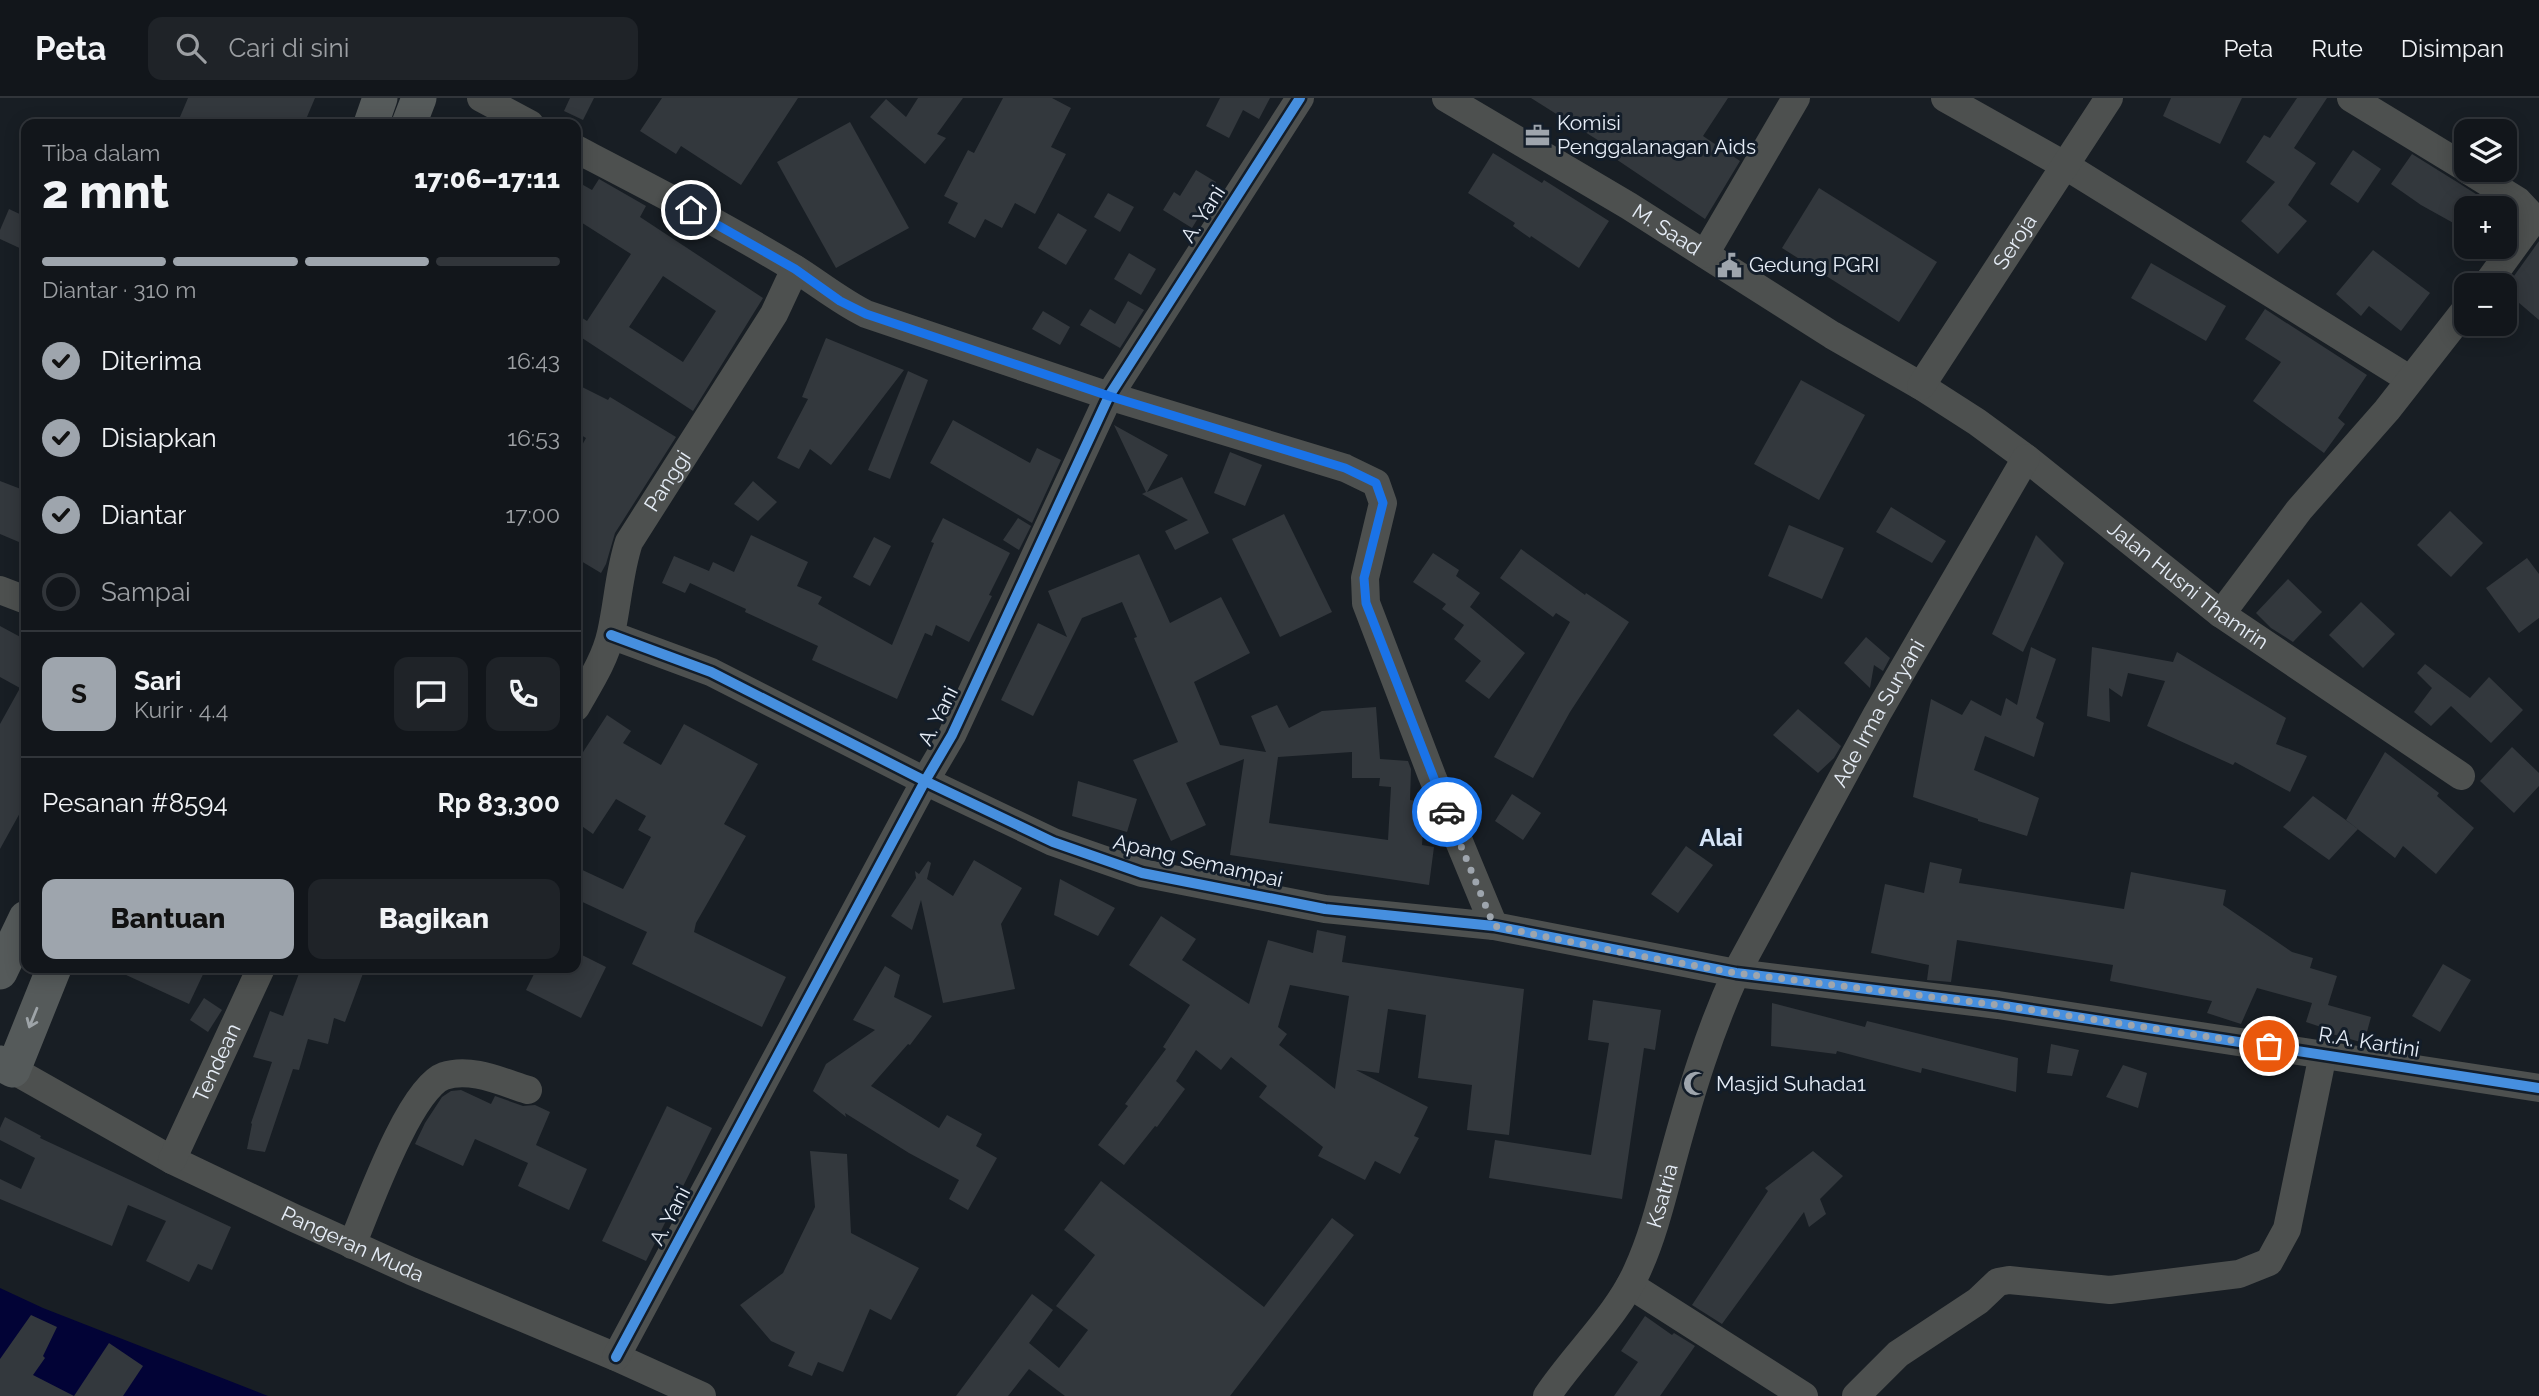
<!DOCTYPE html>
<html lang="id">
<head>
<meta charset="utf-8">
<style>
	:root { --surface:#12161b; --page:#1f2328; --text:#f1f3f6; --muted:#9c9fa3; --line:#31353a; --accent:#9ea5ad }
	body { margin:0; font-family:Raleway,sans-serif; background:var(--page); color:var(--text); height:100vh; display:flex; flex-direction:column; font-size:26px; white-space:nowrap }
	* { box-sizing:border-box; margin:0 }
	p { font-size:23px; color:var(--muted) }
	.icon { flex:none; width:38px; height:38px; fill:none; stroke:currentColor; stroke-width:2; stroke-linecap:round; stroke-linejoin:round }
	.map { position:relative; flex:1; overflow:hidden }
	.side { position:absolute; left:21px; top:21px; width:560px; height:854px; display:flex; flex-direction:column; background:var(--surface); border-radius:14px; box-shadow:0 4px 18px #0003,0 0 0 2px var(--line) }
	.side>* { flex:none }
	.controls { position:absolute; left:2454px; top:21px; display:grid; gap:14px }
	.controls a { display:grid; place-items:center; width:63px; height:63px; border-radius:14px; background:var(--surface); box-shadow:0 4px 18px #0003,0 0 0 2px var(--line); font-size:35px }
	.pin { position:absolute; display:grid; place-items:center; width:60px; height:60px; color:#fff; margin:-30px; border:4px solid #fff; border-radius:50%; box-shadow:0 2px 7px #0007 }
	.courier { position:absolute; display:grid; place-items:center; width:70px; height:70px; margin:-35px; border:5px solid #1a73e8; border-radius:50%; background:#fff; color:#222; box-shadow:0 2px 9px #0007 }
	.summary em { font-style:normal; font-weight:800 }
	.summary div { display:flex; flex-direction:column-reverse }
	.summary { display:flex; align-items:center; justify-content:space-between; height:119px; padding:0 21px }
	h1 { font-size:46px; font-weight:800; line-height:52px }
	.bar { display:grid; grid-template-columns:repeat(4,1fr); gap:10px 7px; align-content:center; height:84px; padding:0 21px }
	.bar i { height:9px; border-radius:5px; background:var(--line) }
	.bar .active { background:var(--accent) }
	.bar p { grid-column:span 4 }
	.line { display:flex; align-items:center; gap:18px; padding:0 21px; border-top:2px solid var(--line) }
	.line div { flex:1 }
	.round { display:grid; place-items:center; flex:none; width:74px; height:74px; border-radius:14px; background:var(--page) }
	ol { padding:0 21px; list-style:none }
	li { display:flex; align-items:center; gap:21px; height:77px }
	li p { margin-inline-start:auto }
	li .icon { padding:7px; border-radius:50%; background:var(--accent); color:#111; stroke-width:4 }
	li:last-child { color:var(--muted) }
	li i { width:38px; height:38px; border:4px solid var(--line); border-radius:50% }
	.cta { display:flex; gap:14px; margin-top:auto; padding:14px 21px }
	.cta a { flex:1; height:80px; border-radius:14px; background:var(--accent); color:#111; font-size:28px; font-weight:800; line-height:80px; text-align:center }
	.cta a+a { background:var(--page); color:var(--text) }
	header { display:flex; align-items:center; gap:42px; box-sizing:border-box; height:98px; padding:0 35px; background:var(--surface); border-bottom:2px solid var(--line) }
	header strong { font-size:33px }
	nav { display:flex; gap:38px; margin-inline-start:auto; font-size:24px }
	.search { width:490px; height:63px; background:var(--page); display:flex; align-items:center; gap:18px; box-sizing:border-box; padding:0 24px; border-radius:14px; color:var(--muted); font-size:26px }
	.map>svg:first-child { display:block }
</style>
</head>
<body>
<header>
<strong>Peta</strong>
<div class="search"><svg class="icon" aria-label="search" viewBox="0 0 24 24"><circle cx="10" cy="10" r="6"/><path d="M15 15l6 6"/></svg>Cari di sini</div>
<nav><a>Peta</a><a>Rute</a><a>Disimpan</a></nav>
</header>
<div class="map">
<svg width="2539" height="1298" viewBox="0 0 2539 1298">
	<rect width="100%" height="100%" fill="#181e24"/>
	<polygon fill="#020336" points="0,1190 43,1210 268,1298 0,1298"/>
	<g fill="#33383d" fill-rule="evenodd">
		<polygon points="188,0 315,0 304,26 177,26"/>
		<polygon points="570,0 594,0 583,22 564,13"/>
		<polygon points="662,0 798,0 741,87 681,48 676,56 640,33"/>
		<polygon points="918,0 963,0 937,36 946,40 925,66 870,19 886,1 906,19"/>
		<polygon points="1003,0 1052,0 1071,10 1051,49 1066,56 1035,116 1015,105 1002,130 985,121 975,140 948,125 958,105 944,98 968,52 974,55"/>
		<polygon points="1220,0 1270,0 1259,21 1243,12 1229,40 1206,28"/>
		<polygon points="1531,0 1728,0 1703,38 1740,63 1705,121 1601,51 1604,46"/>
		<polygon points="2171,0 2242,0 2220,46 2163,18"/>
		<polygon points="2297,0 2327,0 2294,50 2316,65 2288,107 2307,123 2278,156 2241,123 2275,84 2246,64 2264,37 2270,40"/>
		<polygon points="850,24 909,130 836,170 777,64"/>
		<polygon points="2353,52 2381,71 2358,105 2330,86"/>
		<polygon points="1493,55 1542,85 1544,82 1609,123 1579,170 1531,138 1530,140 1513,128 1515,125 1468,95"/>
		<polygon points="2412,56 2457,84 2498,110 2466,110 2466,132 2421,107 2391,86"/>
		<polygon points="1196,72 1216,84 1200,111 1203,112 1192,130 1163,112 1174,94 1180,98"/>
		<path d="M599,81L646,108L640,119L763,200L693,313L576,236V216L587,223L631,156L576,121V83L592,92ZM663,178L716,213L683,264L629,229Z"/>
		<polygon points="1819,90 1937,164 1899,224 1782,150"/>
		<polygon points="1108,95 1134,109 1120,134 1094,119"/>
		<polygon points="9,111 26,119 26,153 0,141 0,132"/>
		<polygon points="1058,115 1087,132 1066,167 1038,150"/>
		<polygon points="2539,143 2539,222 2504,192"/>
		<polygon points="2373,152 2430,195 2401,233 2369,208 2361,218 2336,196"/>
		<polygon points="1129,155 1156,171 1141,197 1114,181"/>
		<polygon points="2151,165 2226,208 2206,243 2131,200"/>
		<polygon points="1128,203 1144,212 1120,250 1080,227 1090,211 1115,226"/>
		<polygon points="2265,211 2367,277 2338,320 2345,326 2324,355 2253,303 2281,264 2245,241"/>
		<polygon points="1043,213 1070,229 1060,247 1032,231"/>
		<polygon points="826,240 904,272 831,367 810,351 799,371 777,360 808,301 802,299"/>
		<polygon points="908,273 928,282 890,381 868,372"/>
		<polygon points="1801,282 1865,317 1819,402 1754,366"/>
		<polygon points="576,286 608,302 610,299 676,339 615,435 606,466 601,475 576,460 576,358 586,340 576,334"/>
		<polygon points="953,322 1030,365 1037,350 1061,362 1032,425 930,365"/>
		<polygon points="1114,327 1168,357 1147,394 1182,379 1209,435 1175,452 1165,433 1188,422 1142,396 1146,394"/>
		<polygon points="1230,354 1262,367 1245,408 1214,395"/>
		<polygon points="0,383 26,393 26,447 0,436"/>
		<polygon points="753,383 777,404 758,423 734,406"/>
		<polygon points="1891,409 1946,443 1932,465 1876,434"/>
		<polygon points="2450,413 2483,445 2451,479 2417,447"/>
		<polygon points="1284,416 1332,514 1280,539 1232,441"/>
		<polygon points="943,420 1010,455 989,497 992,498 969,544 936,527 932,538 925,535 897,601 812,562 818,548 745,514 746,511 690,485 685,495 662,485 674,458 709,473 713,464 734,474 751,437 808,464 797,488 822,499 818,506 892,547 934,445 931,444"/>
		<polygon points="1018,420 1031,428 1019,452 1003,442"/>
		<polygon points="1789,427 1844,450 1822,501 1768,478"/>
		<polygon points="2036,437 2064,465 2023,554 1992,536"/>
		<polygon points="874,439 891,448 870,488 853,479"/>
		<polygon points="1521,451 1585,497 1586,495 1629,524 1570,614 1533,680 1494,659 1570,524 1556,515 1553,519 1500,480"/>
		<polygon points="1433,455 1459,472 1456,478 1480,495 1470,509 1525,555 1489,601 1465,583 1481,563 1454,541 1464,527 1442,511 1446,506 1413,484"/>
		<path d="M1139,456L1170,525L1221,499L1250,555L1194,584L1220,647L1266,654L1251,618L1277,607L1289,630L1322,613L1376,609L1380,661L1408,663L1411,671L1410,702L1425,704L1422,747L1434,749L1429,787L1230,757L1244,661L1186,685L1206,727L1171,743L1133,662L1178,644L1134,540L1137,539L1122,504L1082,520L1033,618L1001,602L1038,525L1067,539L1048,493ZM1352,654V680H1380L1379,688L1391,689L1388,742L1269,725L1278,659Z"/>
		<polygon points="2527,460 2539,476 2539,520 2519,535 2486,490"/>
		<polygon points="2288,481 2322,514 2293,544 2271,530 2256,515"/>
		<polygon points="2361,504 2395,536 2363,570 2329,537"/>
		<polygon points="0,528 26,542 26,704 0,751 0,626 20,590 0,579"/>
		<polygon points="1866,539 1890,560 1883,573 1874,567 1870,590 1844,565"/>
		<polygon points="2031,549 2056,561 2036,620 2044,625 2034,659 1985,638 1974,672 2039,700 2027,738 1978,723 1978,721 1913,699 1931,601 1962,617 1971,602 2001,618 2006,600 2017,607"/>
		<polygon points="2092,549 2173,564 2177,554 2286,620 2276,646 2307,658 2290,694 2235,664 2233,667 2147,628 2165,583 2128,575 2122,599 2109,590 2110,624 2087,618"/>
		<polygon points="2425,566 2470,600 2489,579 2523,612 2491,645 2451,608 2431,628 2414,614 2432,590 2417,575"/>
		<polygon points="1798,611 1841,648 1834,660 1818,675 1773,637"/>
		<polygon points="607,617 631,633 623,645 661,667 684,626 758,666 724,726 746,738 696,825 694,834 786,879 762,929 632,866 647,834 576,801 576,769 623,791 651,739 638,732 646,718 616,701 593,736 576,724 576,665"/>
		<polygon points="2512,649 2539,675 2539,688 2514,715 2480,683"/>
		<polygon points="2385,654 2439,695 2437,698 2474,730 2436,776 2403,748 2395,760 2346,722"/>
		<polygon points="1078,683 1137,701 1127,734 1072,718"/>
		<polygon points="1512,696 1541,715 1523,742 1495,723"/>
		<polygon points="2313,698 2358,731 2329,762 2283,729"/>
		<polygon points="1686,748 1713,767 1678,815 1651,796"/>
		<polygon points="974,762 1022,790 1001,826 1015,891 943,905 921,802 912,832 891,818 916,780 915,773 919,776 928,763 931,765 927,781 953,798"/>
		<polygon points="1930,764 1962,771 1959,785 2124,811 2131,774 2226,792 2223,807 2292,854 2313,860 2310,870 2337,878 2328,907 2371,919 2364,945 2332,936 2333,933 2306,924 2312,905 2257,890 2241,926 2207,915 2212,903 2110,883 2113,867 1957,842 1951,884 1927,882 1929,867 1871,855 1885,786 1924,795"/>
		<polygon points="1060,781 1115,810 1098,838 1054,817"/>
		<path d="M1161,818L1196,841L1182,862L1249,906L1268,842L1313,855L1317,832L1346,838L1342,864L1524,891L1509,1037L1467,1032L1472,987L1418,980L1426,917L1388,911L1379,975L1356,972L1428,1009L1414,1038L1419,1040L1400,1076L1375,1063L1365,1082L1318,1058L1323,1049L1259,999L1267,988L1231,959L1221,972L1196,952L1176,983L1185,991L1157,1029L1155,1028L1124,1067L1098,1047L1128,1008L1125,1006L1166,951L1163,949L1190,907L1129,867ZM1290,887L1349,898L1335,991L1279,947L1287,936L1278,929Z"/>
		<polygon points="576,854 606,869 581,920 526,892 537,870 576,870"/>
		<polygon points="2443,866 2471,882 2440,934 2412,918"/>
		<polygon points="885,868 900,877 894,899 932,918 910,947 908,946 871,988 939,1030 947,1017 982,1036 976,1048 997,1060 968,1112 949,1101 959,1082 909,1055 845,1015 846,1019 813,993 826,966 875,932 853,922"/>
		<polygon points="111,870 206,870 189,906"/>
		<polygon points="301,870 365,870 345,924 334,920 328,946 308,941 299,972 293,971 265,1054 247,1051 252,1026 251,1025 272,964 253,959 270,913 283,918"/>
		<polygon points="204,900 222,912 208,934 190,922"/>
		<polygon points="1593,902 1661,912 1655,952 1644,950 1622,1101 1489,1080 1495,1042 1591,1057 1609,945 1588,942"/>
		<polygon points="1772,905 1865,929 1867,923 2018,960 2016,994 1922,970 1921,975 1837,953 1836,956 1771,948"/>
		<polygon points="2051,946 2079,952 2072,978 2047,975"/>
		<polygon points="2123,967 2147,975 2138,1010 2106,999"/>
		<polygon points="461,992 491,1006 495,998 523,1008 535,1007 550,1014 536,1047 587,1071 569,1112 518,1088 528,1065 475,1041 463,1068 415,1046 425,1025 442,999 451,993"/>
		<polygon points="667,1008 712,1030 646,1163 602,1143"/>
		<polygon points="5,1019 41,1038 40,1040 231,1129 212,1172 198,1166 189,1184 146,1163 166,1123 128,1107 112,1148 0,1101 0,1081 21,1091 35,1060 0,1042 0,1030"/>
		<polygon points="810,1053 847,1056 851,1135 919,1170 891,1222 870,1211 843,1274 818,1264 812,1278 788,1268 795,1254 771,1243 740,1207 783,1175 815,1109"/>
		<polygon points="1813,1053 1843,1078 1820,1101 1826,1116 1809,1129 1804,1114 1722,1226 1692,1207 1768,1093 1765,1090"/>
		<polygon points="1101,1083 1264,1209 1332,1120 1354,1137 1230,1298 1065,1298 1029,1271 1008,1298 956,1298 1032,1196 1053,1212 1029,1245 1059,1270 1088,1232 1056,1208 1095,1157 1064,1132"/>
		<polygon points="31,1217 57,1229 43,1258 45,1260 33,1277 74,1298 0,1298 0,1261"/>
		<polygon points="1645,1218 1672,1237 1674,1235 1695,1248 1660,1298 1614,1298 1638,1264 1621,1253"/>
		<polygon points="109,1245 143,1268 123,1298 74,1298"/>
	</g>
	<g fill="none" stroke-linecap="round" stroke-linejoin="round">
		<g stroke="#4d504f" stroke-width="28">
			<polyline points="481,0 530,26"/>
			<path id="s1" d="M1446,0L1629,108L1832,237L1921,288L1977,324L2026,360L2221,516L2461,678"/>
			<polyline points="1945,0 2066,68 2409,281"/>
			<polyline points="2351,0 2466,70"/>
			<path d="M576,51C649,89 723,127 794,170C818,185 840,203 866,216L1109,298L1345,370L1376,385L1383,405L1365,480L1366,505L1432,678L1494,828"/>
			<polyline points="2468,72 2518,103 2532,118 2529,128 2486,187"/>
			<polyline points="1705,156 1796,0"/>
			<path id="s2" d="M1921,288L2109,0"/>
			<polyline points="0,492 26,502"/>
			<polyline points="2221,516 2299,412 2387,312 2466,211"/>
			<polyline points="611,537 711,574 925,683 1053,744 1142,775 1325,811 1494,828 1736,875 1998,907 2539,990"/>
			<path id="s3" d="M576,609C589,586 605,562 611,535C618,504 619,474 629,444L774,216L795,171"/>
			<path id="s4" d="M13,972L172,1062L294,1120L411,1173L616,1259L702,1298"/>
			<path id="s5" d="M172,1062L261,870"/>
			<path d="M352,1147C367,1111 410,990 444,978C471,969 502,984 528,992"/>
			<polyline points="1630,1187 1804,1298"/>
			<polyline points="616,1259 925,683 952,637 1109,298 1300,0"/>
			<path id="s6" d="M1547,1298C1574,1257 1617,1218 1637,1173C1654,1136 1663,1096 1674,1056C1691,994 1709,934 1736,875L1877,616L2026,360"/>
			<polyline points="1856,1298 1898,1256 1978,1203 1998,1184 2009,1182 2110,1192 2239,1176 2269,1164 2287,1131 2323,956"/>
		</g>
		<g stroke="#555a5a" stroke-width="35">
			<polyline points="371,26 380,0"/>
			<polyline points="409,26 419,0"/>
			<polyline points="0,874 26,820"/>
			<polyline points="0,965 13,972 54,870"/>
		</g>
		<defs>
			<g id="cycleway">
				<polyline points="611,537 711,574 925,683 1053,744 1142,775 1325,811 1494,828 1736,875 1998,907 2539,990"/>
				<polyline points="616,1259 925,683 952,637 1109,298 1300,0"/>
			</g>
		</defs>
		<use href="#cycleway" stroke="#131d29" stroke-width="15"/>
		<use href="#cycleway" stroke="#468fdf" stroke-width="10"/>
	</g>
	<defs><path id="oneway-shaft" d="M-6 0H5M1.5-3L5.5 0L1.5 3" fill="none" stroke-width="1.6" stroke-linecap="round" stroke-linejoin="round" transform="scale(1.75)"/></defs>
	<use stroke="#9ea4a8" href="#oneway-shaft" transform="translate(33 920) rotate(112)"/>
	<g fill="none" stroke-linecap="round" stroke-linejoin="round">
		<polyline stroke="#9ea5ad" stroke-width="7" stroke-dasharray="0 12.6" points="1447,714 1494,828 1630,856 1736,875 1998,907 2269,948"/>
		<polyline stroke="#1a73e8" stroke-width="9" points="691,112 795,171 840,203 866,216 1109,298 1345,370 1376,385 1383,405 1364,480 1366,505 1447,714"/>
	</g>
	<defs>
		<symbol id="office-bare" viewBox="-9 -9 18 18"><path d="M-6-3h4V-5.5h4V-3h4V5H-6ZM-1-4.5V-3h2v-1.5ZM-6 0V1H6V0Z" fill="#9ea5ad" stroke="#131d29" stroke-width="2.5" paint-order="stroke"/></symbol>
		<symbol id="civic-bare" viewBox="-9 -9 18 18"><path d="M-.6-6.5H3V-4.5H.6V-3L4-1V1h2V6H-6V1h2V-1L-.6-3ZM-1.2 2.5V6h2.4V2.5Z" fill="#9ea5ad" stroke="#131d29" stroke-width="2.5" paint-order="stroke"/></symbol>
		<symbol id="mosque-bare" viewBox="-9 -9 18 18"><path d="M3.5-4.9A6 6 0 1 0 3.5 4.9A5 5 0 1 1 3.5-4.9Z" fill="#9ea5ad" stroke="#131d29" stroke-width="2.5" paint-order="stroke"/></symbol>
	</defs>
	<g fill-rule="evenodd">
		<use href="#office-bare" x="1520" y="20" width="35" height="35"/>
		<use href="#civic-bare" x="1712" y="150" width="35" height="35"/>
		<use href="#mosque-bare" x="1678" y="968" width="35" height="35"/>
	</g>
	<g text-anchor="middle" stroke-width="6" stroke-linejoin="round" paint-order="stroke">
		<g font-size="21" fill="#e6edf7" stroke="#131d29" text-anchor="start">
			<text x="1557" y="32">Komisi<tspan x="1557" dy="24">Penggalanagan Aids</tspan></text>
			<text x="1749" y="174">Gedung PGRI</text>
			<text x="1716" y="993">Masjid Suhada1</text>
		</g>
		<g font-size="21" fill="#e6edf7" stroke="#131d29">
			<text transform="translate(1203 116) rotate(-57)" y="7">A. Yani</text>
			<text dy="7" stroke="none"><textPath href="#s1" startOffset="257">M. Saad</textPath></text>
			<text dy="7" stroke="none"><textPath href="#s2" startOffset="172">Seroja</textPath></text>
			<text dy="7" stroke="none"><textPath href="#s3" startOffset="247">Panggi</textPath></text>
			<text dy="7" stroke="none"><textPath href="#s1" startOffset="889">Jalan Husni Thamrin</textPath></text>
			<text dy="7" stroke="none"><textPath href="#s6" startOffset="765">Ade Irma Suryani</textPath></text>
			<text transform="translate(938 618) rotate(-63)" y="7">A. Yani</text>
			<text transform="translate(1198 763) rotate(13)" y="7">Apang Semampai</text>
			<text transform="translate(2369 944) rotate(9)" y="7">R.A. Kartini</text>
			<text dy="7" stroke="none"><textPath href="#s5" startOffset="107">Tendean</textPath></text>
			<text dy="7" stroke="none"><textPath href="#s6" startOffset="234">Ksatria</textPath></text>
			<text transform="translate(670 1118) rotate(-62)" y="7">A. Yani</text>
			<text dy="7" stroke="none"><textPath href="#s4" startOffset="382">Pangeran Muda</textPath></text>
		</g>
		<g font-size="24" font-weight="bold" fill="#d6e5f7" stroke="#131d29">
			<text x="1721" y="748">Alai</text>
		</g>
	</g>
</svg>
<div class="controls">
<a><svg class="icon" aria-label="layers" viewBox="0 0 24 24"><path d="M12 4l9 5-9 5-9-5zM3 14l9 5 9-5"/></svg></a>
<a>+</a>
<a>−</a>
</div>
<div class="pin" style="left:2269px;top:948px;background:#ea580c"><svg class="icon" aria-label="bag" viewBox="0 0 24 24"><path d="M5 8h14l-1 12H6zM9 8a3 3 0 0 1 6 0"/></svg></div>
<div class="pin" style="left:691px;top:112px;background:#1f2937"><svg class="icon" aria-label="home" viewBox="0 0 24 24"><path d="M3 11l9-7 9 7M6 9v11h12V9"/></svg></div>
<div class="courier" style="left:1447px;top:714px"><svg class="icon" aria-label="car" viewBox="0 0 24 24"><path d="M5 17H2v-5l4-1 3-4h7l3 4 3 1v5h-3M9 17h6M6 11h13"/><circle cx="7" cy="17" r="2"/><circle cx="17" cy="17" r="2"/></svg></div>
<section class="side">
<div class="summary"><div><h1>2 mnt</h1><p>Tiba dalam</p></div><em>17:06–17:11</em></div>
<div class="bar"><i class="active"></i><i class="active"></i><i class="active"></i><i></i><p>Diantar · 310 m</p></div>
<ol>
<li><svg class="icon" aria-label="check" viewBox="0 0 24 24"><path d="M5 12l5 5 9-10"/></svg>Diterima<p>16:43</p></li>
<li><svg class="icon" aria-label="check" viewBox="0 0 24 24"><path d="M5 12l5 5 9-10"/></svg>Disiapkan<p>16:53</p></li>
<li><svg class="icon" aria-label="check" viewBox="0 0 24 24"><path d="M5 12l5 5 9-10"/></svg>Diantar<p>17:00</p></li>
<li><i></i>Sampai</li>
</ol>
<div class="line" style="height:126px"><b class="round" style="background:var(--accent);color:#111">S</b><div><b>Sari</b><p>Kurir · 4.4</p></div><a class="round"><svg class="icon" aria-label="chat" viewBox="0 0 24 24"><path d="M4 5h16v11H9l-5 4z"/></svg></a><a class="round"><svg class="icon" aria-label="phone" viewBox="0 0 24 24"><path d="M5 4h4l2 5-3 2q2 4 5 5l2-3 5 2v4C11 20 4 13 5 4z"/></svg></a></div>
<div class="line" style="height:91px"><div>Pesanan #8594</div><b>Rp 83,300</b></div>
<div class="cta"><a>Bantuan</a><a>Bagikan</a></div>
</section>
</div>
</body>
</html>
